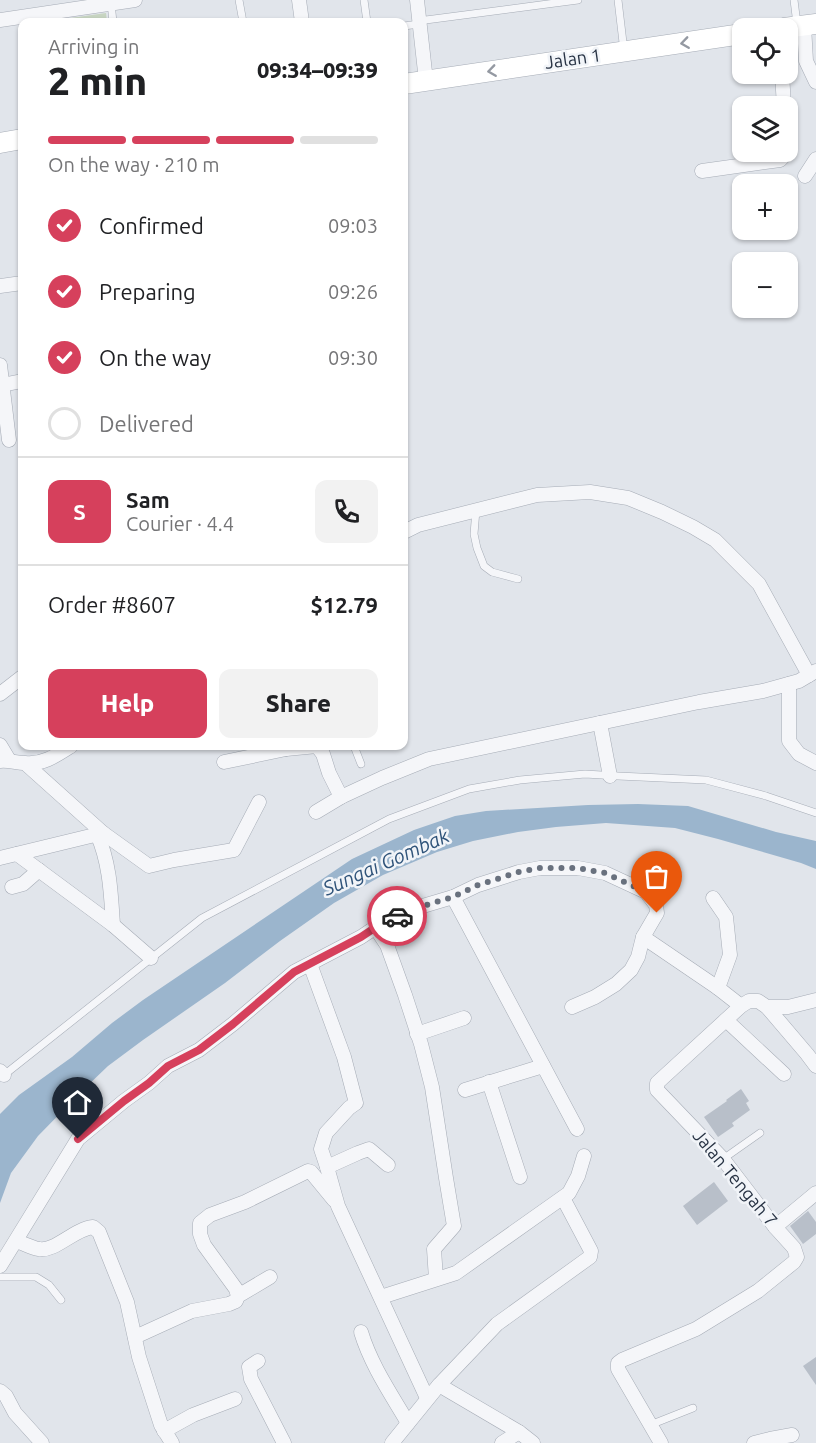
<!DOCTYPE html>
<html lang="en">
<head>
<meta charset="utf-8">
<style>
	:root { --surface:#fff; --page:#f2f2f2; --text:#202124; --muted:#757577; --line:#e0e0e0; --accent:#d6405c }
	body { margin:0; font-family:Ubuntu,sans-serif; background:var(--page); color:var(--text); height:100vh; display:flex; flex-direction:column; font-size:22px; white-space:nowrap }
	* { box-sizing:border-box; margin:0 }
	p { font-size:20px; color:var(--muted) }
	.icon { flex:none; width:33px; height:33px; fill:none; stroke:currentColor; stroke-width:2; stroke-linecap:round; stroke-linejoin:round }
	.map { position:relative; flex:1; overflow:hidden }
	.drawer { position:absolute; left:18px; top:18px; width:390px; height:732px; display:flex; flex-direction:column; background:var(--surface); border-radius:12px; box-shadow:0 2px 4px #0004 }
	.drawer>* { flex:none }
	.tools { position:absolute; left:732px; top:18px; display:grid; gap:12px }
	.tools a { display:grid; place-items:center; width:66px; height:66px; border-radius:12px; background:var(--surface); box-shadow:0 2px 4px #0004; font-size:30px }
	.pin { position:absolute; display:grid; place-items:center; width:51px; height:51px; color:#fff; margin:-62px -26px; border-radius:50% 50% 50% 0; rotate:-45deg; box-shadow:0 0 6px #0007 }
	.pin .icon { rotate:45deg }
	.courier { position:absolute; display:grid; place-items:center; width:60px; height:60px; margin:-30px; border:4px solid #d6405c; border-radius:50%; background:#fff; color:#222; box-shadow:0 2px 8px #0007 }
	.headline em { font-style:normal; font-weight:800 }
	.headline div { display:flex; flex-direction:column-reverse }
	.headline { display:flex; align-items:center; justify-content:space-between; height:102px; padding:0 30px }
	h1 { font-size:39px; font-weight:800; line-height:45px }
	.bar { display:grid; grid-template-columns:repeat(4,1fr); gap:9px 6px; align-content:center; height:72px; padding:0 30px }
	.bar i { height:8px; border-radius:4px; background:var(--line) }
	.bar .on { background:var(--accent) }
	.bar p { grid-column:span 4 }
	.line { display:flex; align-items:center; gap:15px; padding:0 30px; border-top:2px solid var(--line) }
	.line div { flex:1 }
	.round { display:grid; place-items:center; flex:none; width:63px; height:63px; border-radius:12px; background:var(--page) }
	ol { padding:0 30px; list-style:none }
	li { display:flex; align-items:center; gap:18px; height:66px }
	li p { margin-inline-start:auto }
	li .icon { padding:6px; border-radius:50%; background:var(--accent); color:#fff; stroke-width:4 }
	li:last-child { color:var(--muted) }
	li i { width:33px; height:33px; border:3px solid var(--line); border-radius:50% }
	.button { display:flex; gap:12px; margin-top:auto; padding:12px 30px }
	.button a { flex:1; height:69px; border-radius:12px; background:var(--accent); color:#fff; font-size:24px; font-weight:800; line-height:69px; text-align:center }
	.button a+a { background:var(--page); color:var(--text) }
	.map>svg:first-child { display:block }
</style>
</head>
<body>
<div class="map">
<svg width="816" height="1443" viewBox="0 0 816 1443">
	<rect width="100%" height="100%" fill="#e1e5eb"/>
	<polygon fill="#c8d5c2" points="106,13 107,22 42,22"/>
	<polygon fill="#9bb5cd" points="638,804 688,806 776,832 816,841 816,869 801,863 718,839 675,828 606,823 556,827 518,832 473,841 437,852 383,875 334,903 280,941 225,983 143,1040 108,1066 84,1089 38,1136 11,1173 0,1203 0,1114 19,1095 72,1057 112,1023 143,1000 352,859 414,830 455,816 486,811 588,805"/>
	<g fill="#b8bfc9">
		<polygon points="741,1089 749,1101 746,1103 750,1110 732,1123 734,1126 718,1137 704,1117 727,1101 726,1100"/>
		<polygon points="714,1182 728,1201 697,1225 683,1206"/>
		<polygon points="808,1211 816,1222 816,1234 803,1244 790,1226"/>
		<polygon points="816,1357 816,1385 803,1366"/>
	</g>
	<g fill="none" stroke-linecap="round" stroke-linejoin="round">
		<defs>
			<g id="lane">
				<polyline points="239,0 243,22"/>
				<polyline points="364,0 367,22"/>
				<polyline points="618,0 624,51"/>
				<polyline points="794,0 797,24"/>
				<polyline points="111,3 113,22"/>
				<polyline points="418,21 578,0"/>
				<polyline points="404,26 419,24"/>
				<polyline points="476,510 474,534 477,548 484,566 492,572 518,579"/>
				<polyline points="354,746 361,764"/>
				<polyline points="4,1075 202,918 389,819 469,789 520,780 585,774 618,776 706,780 766,796 816,813"/>
				<polyline points="723,1159 760,1133"/>
				<polyline points="0,1277 36,1277 49,1285 61,1300"/>
				<polyline points="650,1425 693,1408"/>
			</g>
			<g id="street">
				<polyline points="299,0 302,22"/>
				<polyline points="417,0 426,81"/>
				<polyline points="0,20 135,0"/>
				<polyline points="804,26 806,61 816,82"/>
				<polyline points="782,74 784,106"/>
				<polyline points="702,171 780,160 784,156 784,152"/>
				<polyline points="805,176 816,159"/>
				<polyline points="0,286 22,283"/>
				<polyline points="0,365 9,440"/>
				<polyline points="2,385 22,381"/>
				<polyline points="404,532 418,525 537,495 590,492 628,498 662,512 693,527 715,540 759,584 809,675"/>
				<polyline points="789,684 789,741 799,754 816,763"/>
				<polyline points="0,694 22,677"/>
				<polyline points="600,723 610,776"/>
				<polyline points="0,745 9,760"/>
				<polyline points="286,749 317,746 323,754 329,773 341,797"/>
				<path d="M0,761C9,760 16,763 25,763C43,765 57,755 71,746"/>
				<polyline points="224,762 286,749 285,746"/>
				<polyline points="26,764 103,833 149,866 174,860 234,850 259,802"/>
				<polyline points="316,812 341,797 382,778 429,759 699,702 763,691 799,681 816,671"/>
				<path d="M97,834C110,863 111,894 113,925"/>
				<polyline points="17,854 113,925 151,958"/>
				<polyline points="0,858 103,833"/>
				<polyline points="12,887 23,884 39,870"/>
				<polyline points="453,897 577,1129"/>
				<polyline points="713,898 726,917 730,955 718,988 741,1006"/>
				<polyline points="375,927 387,945 405,995 421,1044 432,1087 446,1178 454,1226 434,1249 436,1279"/>
				<polyline points="643,937 718,988"/>
				<polyline points="310,964 344,1057 356,1103 349,1108 326,1133 321,1149 327,1167 338,1206 427,1398"/>
				<polyline points="767,1007 807,1054 816,1066"/>
				<polyline points="726,1020 784,1074"/>
				<polyline points="417,1034 464,1018"/>
				<polyline points="0,1071 4,1075"/>
				<polyline points="489,1082 520,1177"/>
				<polyline points="465,1090 543,1066"/>
				<polyline points="327,1167 358,1153 369,1149 388,1165"/>
				<polyline points="775,1227 816,1193"/>
				<path d="M16,1241C23,1243 32,1248 39,1249C55,1252 74,1229 93,1227L99,1232L127,1302L139,1357L161,1425L172,1443"/>
				<polyline points="0,1266 78,1139 124,1101 149,1083 168,1066 199,1050 233,1024 294,972 361,937 388,919 416,908 453,897 478,885 519,872 540,868 578,868 605,873 646,892 656,905 657,913 643,937 638,957 631,970 616,984 595,997 572,1007"/>
				<polyline points="238,1296 236,1289 204,1245 200,1234 200,1223 210,1215 245,1202 308,1171 311,1172 334,1200"/>
				<polyline points="381,1297 456,1273 569,1193 578,1176 584,1156"/>
				<path d="M361,1332C371,1365 391,1394 408,1423"/>
				<polyline points="135,1337 192,1311 229,1304 236,1301 238,1296 270,1277"/>
				<polyline points="258,1361 249,1367 251,1379 284,1443"/>
				<polyline points="439,1385 519,1432 533,1443"/>
				<polyline points="0,1391 6,1396 15,1413 42,1443"/>
				<polyline points="164,1431 193,1415 235,1399"/>
				<polyline points="392,1443 439,1385 497,1324 590,1257 591,1251 563,1198"/>
				<polyline points="502,1443 519,1432"/>
				<polyline points="661,1443 618,1369 618,1363 622,1360 696,1329 758,1291 794,1262 797,1257 794,1248 775,1227 723,1159 657,1090 657,1083 741,1006 749,1001 758,1001 767,1007 788,1007 816,1000"/>
				<polyline points="754,1443 770,1439 792,1435"/>
			</g>
			<g id="secondary">
				<polyline points="784,28 816,24"/>
				<polyline points="404,84 742,34"/>
				<polyline points="0,143 22,139"/>
			</g>
		</defs>
		<use href="#lane" stroke="#a6acb6" stroke-width="8"/>
		<use href="#street" stroke="#a6acb6" stroke-width="15"/>
		<use href="#secondary" stroke="#a6acb6" stroke-width="21"/>
		<use href="#lane" stroke="#f5f6f9" stroke-width="7"/>
		<use href="#street" stroke="#f5f6f9" stroke-width="14"/>
		<use href="#secondary" stroke="#fff" stroke-width="20"/>
	</g>
	<defs><path id="oneway-chevron" d="M-2-3.5L2.5 0L-2 3.5" fill="none" stroke-width="1.6" stroke-linecap="round" stroke-linejoin="round" transform="scale(1.5)"/></defs>
	<g stroke="#9499a2">
		<use href="#oneway-chevron" transform="translate(685 43) rotate(172)"/>
		<use href="#oneway-chevron" transform="translate(492 71) rotate(172)"/>
	</g>
	<g fill="none" stroke-linecap="round" stroke-linejoin="round">
		<polyline stroke="#69717e" stroke-width="6" stroke-dasharray="0 10.8" points="397,916 416,908 453,897 478,885 519,872 540,868 578,868 605,873 646,892 656,905 657,913"/>
		<polyline stroke="#d6405c" stroke-width="8" points="78,1139 124,1101 149,1083 168,1066 199,1050 233,1024 294,972 361,937 388,919 397,916"/>
	</g>
	<g text-anchor="middle" stroke-width="5" stroke-linejoin="round" paint-order="stroke">
		<g font-size="18" fill="#283344" stroke="#f1f4f8">
			<text transform="translate(573 59) rotate(-8)" y="6">Jalan 1</text>
			<text transform="translate(735 1178) rotate(50)" y="6">Jalan Tengah 7</text>
		</g>
		<g font-size="20" font-style="italic" fill="#30547a" stroke="#f1f4f8">
			<text transform="translate(386 862) rotate(-24)" y="7">Sungai Gombak</text>
		</g>
	</g>
</svg>
<div class="tools">
<a><svg class="icon" aria-label="locate" viewBox="0 0 24 24"><circle cx="12" cy="12" r="6"/><path d="M12 2v4M12 18v4M2 12h4M18 12h4"/></svg></a>
<a><svg class="icon" aria-label="layers" viewBox="0 0 24 24"><path d="M12 4l9 5-9 5-9-5zM3 14l9 5 9-5"/></svg></a>
<a>+</a>
<a>−</a>
</div>
<div class="pin" style="left:657px;top:913px;background:#ea580c"><svg class="icon" aria-label="bag" viewBox="0 0 24 24"><path d="M5 8h14l-1 12H6zM9 8a3 3 0 0 1 6 0"/></svg></div>
<div class="pin" style="left:78px;top:1139px;background:#1f2937"><svg class="icon" aria-label="home" viewBox="0 0 24 24"><path d="M3 11l9-7 9 7M6 9v11h12V9"/></svg></div>
<div class="courier" style="left:397px;top:916px"><svg class="icon" aria-label="car" viewBox="0 0 24 24"><path d="M5 17H2v-5l4-1 3-4h7l3 4 3 1v5h-3M9 17h6M6 11h13"/><circle cx="7" cy="17" r="2"/><circle cx="17" cy="17" r="2"/></svg></div>
<section class="drawer">
<div class="headline"><div><h1>2 min</h1><p>Arriving in</p></div><em>09:34–09:39</em></div>
<div class="bar"><i class="on"></i><i class="on"></i><i class="on"></i><i></i><p>On the way · 210 m</p></div>
<ol>
<li><svg class="icon" aria-label="check" viewBox="0 0 24 24"><path d="M5 12l5 5 9-10"/></svg>Confirmed<p>09:03</p></li>
<li><svg class="icon" aria-label="check" viewBox="0 0 24 24"><path d="M5 12l5 5 9-10"/></svg>Preparing<p>09:26</p></li>
<li><svg class="icon" aria-label="check" viewBox="0 0 24 24"><path d="M5 12l5 5 9-10"/></svg>On the way<p>09:30</p></li>
<li><i></i>Delivered</li>
</ol>
<div class="line" style="height:108px"><b class="round" style="background:var(--accent);color:#fff">S</b><div><b>Sam</b><p>Courier · 4.4</p></div><a class="round"><svg class="icon" aria-label="phone" viewBox="0 0 24 24"><path d="M5 4h4l2 5-3 2q2 4 5 5l2-3 5 2v4C11 20 4 13 5 4z"/></svg></a></div>
<div class="line" style="height:78px"><div>Order #8607</div><b>$12.79</b></div>
<div class="button"><a>Help</a><a>Share</a></div>
</section>
</div>
</body>
</html>
